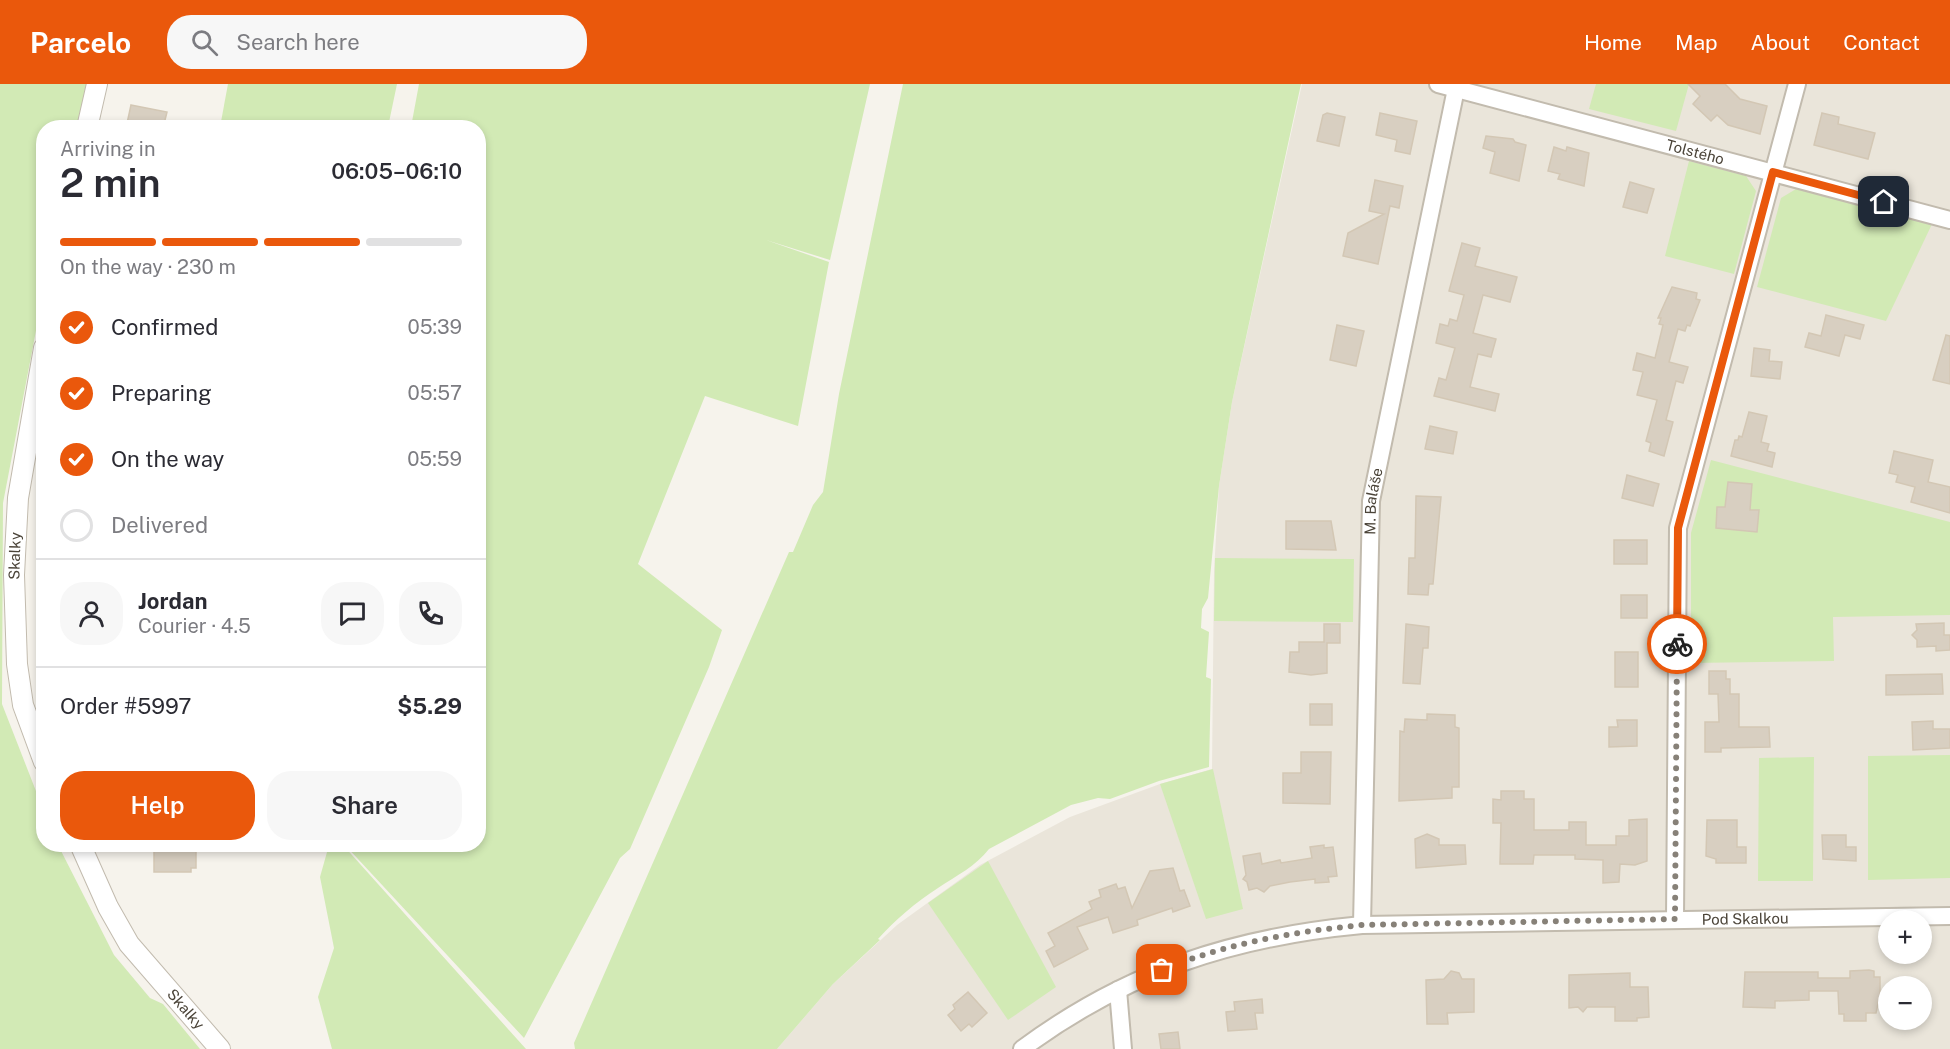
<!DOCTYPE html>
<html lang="en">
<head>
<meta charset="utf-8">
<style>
	:root { --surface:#fff; --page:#f7f7f7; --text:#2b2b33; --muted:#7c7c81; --line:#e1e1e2; --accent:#ea580c }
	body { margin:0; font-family:"Public Sans",sans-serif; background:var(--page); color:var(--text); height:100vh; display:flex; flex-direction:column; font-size:22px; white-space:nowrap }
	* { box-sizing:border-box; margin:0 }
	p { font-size:20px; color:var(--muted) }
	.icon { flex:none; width:33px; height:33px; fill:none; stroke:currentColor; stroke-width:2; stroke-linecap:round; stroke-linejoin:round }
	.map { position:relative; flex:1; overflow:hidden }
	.panel { position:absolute; left:36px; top:36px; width:450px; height:732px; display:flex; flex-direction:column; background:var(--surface); border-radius:24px; box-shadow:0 3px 9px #0003 }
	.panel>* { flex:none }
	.controls { position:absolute; left:1878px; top:826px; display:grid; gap:12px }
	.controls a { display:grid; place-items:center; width:54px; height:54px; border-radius:50%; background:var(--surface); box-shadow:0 3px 9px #0003; font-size:30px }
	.pin { position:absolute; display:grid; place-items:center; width:51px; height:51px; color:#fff; margin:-26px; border-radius:12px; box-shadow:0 3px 9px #0006 }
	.courier { position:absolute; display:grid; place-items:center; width:60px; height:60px; margin:-30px; border:4px solid #ea580c; border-radius:50%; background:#fff; color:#222; box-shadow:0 2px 8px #0007 }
	.summary em { font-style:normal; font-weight:600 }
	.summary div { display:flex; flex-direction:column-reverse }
	.summary { display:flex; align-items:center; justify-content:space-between; height:102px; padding:0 24px }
	h1 { font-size:39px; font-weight:600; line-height:45px }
	.bar { display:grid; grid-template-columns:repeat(4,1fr); gap:9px 6px; align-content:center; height:72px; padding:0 24px }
	.bar i { height:8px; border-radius:4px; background:var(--line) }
	.bar .active { background:var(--accent) }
	.bar p { grid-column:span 4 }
	.line { display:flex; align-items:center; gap:15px; padding:0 24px; border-top:2px solid var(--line) }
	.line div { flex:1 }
	.round { display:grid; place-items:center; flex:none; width:63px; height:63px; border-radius:24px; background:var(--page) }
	ol { padding:0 24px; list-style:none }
	li { display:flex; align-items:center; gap:18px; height:66px }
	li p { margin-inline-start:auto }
	li .icon { padding:6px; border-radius:50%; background:var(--accent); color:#fff; stroke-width:4 }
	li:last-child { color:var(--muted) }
	li i { width:33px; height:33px; border:3px solid var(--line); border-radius:50% }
	.primary-button { display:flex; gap:12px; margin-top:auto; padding:12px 24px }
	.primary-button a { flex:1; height:69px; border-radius:24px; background:var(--accent); color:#fff; font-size:24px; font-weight:600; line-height:69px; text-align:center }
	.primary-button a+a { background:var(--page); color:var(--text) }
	header { display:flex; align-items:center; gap:36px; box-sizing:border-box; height:84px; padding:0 30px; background:var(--accent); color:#fff }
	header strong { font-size:28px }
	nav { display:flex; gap:33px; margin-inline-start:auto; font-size:21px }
	.search { width:420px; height:54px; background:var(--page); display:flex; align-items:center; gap:15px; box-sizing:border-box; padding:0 21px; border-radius:24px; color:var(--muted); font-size:22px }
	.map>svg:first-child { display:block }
</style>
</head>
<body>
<header>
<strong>Parcelo</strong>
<div class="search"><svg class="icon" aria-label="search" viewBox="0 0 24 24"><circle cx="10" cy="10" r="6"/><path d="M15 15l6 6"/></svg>Search here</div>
<nav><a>Home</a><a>Map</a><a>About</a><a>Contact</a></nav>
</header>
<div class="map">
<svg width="1950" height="965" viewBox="0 0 1950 965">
	<rect width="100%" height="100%" fill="#f6f3ec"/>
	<path fill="#eae5da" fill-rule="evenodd" d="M1302,0H1950V965H777L833,900L897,841L980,781L1070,733L1160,700L1212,685L1214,487L1219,402L1232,318ZM1888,837H1922V870H1888ZM1888,903H1922V936H1888Z"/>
	<g fill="#d2eab5">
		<polygon points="0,0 97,0 87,43 73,41 72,43 44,44 43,210 3,419 2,620 43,725 44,760 58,761 114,871 150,914 163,920 200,965 0,965"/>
		<polygon points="228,0 397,0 388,43 220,43"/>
		<polygon points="419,0 870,0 830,176 766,156 829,178 798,342 705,312 638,480 722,546 709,583 630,765 620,774 524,954 345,761 478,760 478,44 411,43"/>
		<path d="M903,0H1301L1232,318L1219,402L1208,514L1202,525L1201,544L1209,548L1206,593L1211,595L1209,683L1159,697L1110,715L1098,714L1071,721L989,765C976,782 956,792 938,804C916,818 895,836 878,855L880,856L833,900L777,965H575L574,959L789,468H793L813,421L823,408L839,310Z"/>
		<polygon points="1596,0 1689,0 1676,47 1589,25"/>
		<polygon points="1689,77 1746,92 1756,107 1734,190 1665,172"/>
		<polygon points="1796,105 1932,140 1886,237 1757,203 1781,114"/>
		<polygon points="1711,376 1950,438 1950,531 1833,533 1834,577 1691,579 1691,449"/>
		<polygon points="1215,474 1354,475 1353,538 1214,537"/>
		<polygon points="1950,671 1950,794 1868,796 1868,672"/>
		<polygon points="1814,673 1813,797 1758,797 1759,674"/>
		<polygon points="1213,685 1243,825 1206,835 1160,700"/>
		<polygon points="329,761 343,761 526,965 332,965 318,913 334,864 320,793"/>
		<polygon points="988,777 1056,903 1008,936 928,819"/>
	</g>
	<g fill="#d8cfc1" stroke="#d3c7b4" stroke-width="1.5">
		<polygon points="1688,0 1725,0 1740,15 1767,22 1760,50 1728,41 1717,31 1711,37 1693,20 1700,12"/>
		<polygon points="131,21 167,28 163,44 126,44"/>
		<polygon points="1327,29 1345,33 1339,62 1317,57 1323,31"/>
		<polygon points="1380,29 1417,37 1410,70 1395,67 1397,56 1376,51"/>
		<polygon points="1822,29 1839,33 1838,40 1875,49 1868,75 1814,61"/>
		<polygon points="1486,52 1513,55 1515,58 1526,61 1519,97 1490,89 1495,68 1483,64"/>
		<polygon points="1554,63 1566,67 1567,63 1589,69 1584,102 1558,95 1560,90 1548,87"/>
		<polygon points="1375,96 1403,102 1399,124 1390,122 1378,180 1343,172 1348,149 1384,130 1369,127"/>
		<polygon points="1630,98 1654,105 1647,129 1623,123"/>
		<polygon points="1462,159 1480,164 1475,182 1517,193 1510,218 1483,211 1473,249 1496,255 1491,273 1478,270 1470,303 1499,310 1495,327 1434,312 1439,294 1446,296 1455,264 1436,259 1440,240 1448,242 1450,235 1457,237 1464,211 1449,207"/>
		<polygon points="1672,203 1697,209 1696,215 1700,216 1690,242 1687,241 1685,247 1678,245 1669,278 1688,283 1683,299 1676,297 1666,336 1673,338 1664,372 1649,367 1651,359 1646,357 1657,316 1637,311 1643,288 1633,286 1637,269 1655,274 1663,241 1659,240 1661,234 1658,234"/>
		<polygon points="1826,231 1864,241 1860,255 1845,251 1839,272 1805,263 1809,249 1821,252"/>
		<polygon points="1337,241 1364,247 1356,282 1330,276"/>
		<polygon points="1946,251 1950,252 1950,300 1933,296"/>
		<polygon points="1754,264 1770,266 1769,277 1782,278 1780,295 1751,292"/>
		<polygon points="1749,328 1767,332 1761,358 1769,360 1767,367 1775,369 1772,383 1731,372 1735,356 1738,356 1739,352 1742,353"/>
		<polygon points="1430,342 1457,348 1453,370 1425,365"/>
		<polygon points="1894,367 1933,376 1928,398 1950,403 1950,429 1911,418 1915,403 1896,398 1898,391 1889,389"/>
		<polygon points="1627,391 1659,400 1653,422 1622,414"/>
		<polygon points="1728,398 1752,400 1750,426 1759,426 1757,448 1716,444 1717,423 1725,423"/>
		<polygon points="1416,412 1441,413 1433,500 1429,500 1428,511 1408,510 1409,474 1415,474"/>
		<polygon points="1286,437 1331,437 1336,466 1286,465"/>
		<rect x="1614" y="456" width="33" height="24"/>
		<rect x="1621" y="511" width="26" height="23"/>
		<polygon points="1944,539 1944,551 1950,551 1950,566 1936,567 1936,562 1917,563 1917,556 1912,551 1917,546 1916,540"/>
		<polygon points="1324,540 1340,540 1340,559 1327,559 1327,589 1311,591 1289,588 1290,568 1299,568 1299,558 1324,558"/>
		<polygon points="1406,540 1429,543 1428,564 1423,564 1420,600 1403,599"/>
		<rect x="1615" y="568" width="23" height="35"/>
		<polygon points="1709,587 1726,587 1726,595 1730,595 1730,610 1739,610 1739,643 1769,643 1770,663 1721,664 1721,668 1705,668 1705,638 1719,638 1718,610 1709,610"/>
		<polygon points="1942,590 1943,610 1886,611 1886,591"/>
		<rect x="1310" y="620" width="22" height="21"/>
		<polygon points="1427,630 1455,631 1455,643 1459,644 1459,703 1452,703 1452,714 1399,717 1400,647 1404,648 1405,635 1427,636"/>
		<polygon points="1617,636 1637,636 1637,662 1609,663 1609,643 1618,643"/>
		<polygon points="1933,637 1933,645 1950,645 1950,664 1913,666 1912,638"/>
		<polygon points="1301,668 1331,668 1330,720 1283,719 1283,689 1301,689"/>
		<polygon points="1501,707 1524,707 1524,715 1534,715 1534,746 1569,746 1569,738 1586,738 1586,761 1616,761 1616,752 1629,752 1629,736 1647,735 1647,777 1635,781 1620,780 1619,798 1603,799 1603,776 1575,775 1575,771 1534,771 1533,780 1500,780 1501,739 1493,739 1493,715 1501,716"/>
		<polygon points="1707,736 1737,736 1737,763 1746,763 1746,779 1716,779 1716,775 1706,772"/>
		<polygon points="1427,750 1439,755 1439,761 1465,761 1466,780 1416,784 1415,755"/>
		<polygon points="1822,751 1846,751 1846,763 1856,763 1856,777 1823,775"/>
		<polygon points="154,760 196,760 196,784 191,784 191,788 154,788"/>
		<polygon points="1324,761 1324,764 1333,763 1337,792 1328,793 1329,798 1315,799 1315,795 1290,798 1270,802 1264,808 1257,804 1249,806 1247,798 1243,795 1246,791 1243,772 1260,769 1262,780 1280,776 1281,779 1312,774 1310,763"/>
		<polygon points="1173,784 1180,807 1184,806 1190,822 1173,828 1172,824 1137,836 1138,841 1113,849 1108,833 1077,843 1088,865 1054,883 1046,867 1055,862 1048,849 1092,825 1089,818 1101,813 1099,806 1116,800 1118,805 1125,803 1132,824 1150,787"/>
		<polygon points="1869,886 1874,887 1874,893 1880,893 1880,911 1876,929 1866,929 1866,937 1844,937 1844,930 1839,930 1838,907 1809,907 1809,916 1775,917 1775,924 1743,923 1745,888 1818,888 1818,894 1850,894 1850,887"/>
		<polygon points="1451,887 1459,889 1462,895 1474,895 1474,928 1447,929 1448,940 1427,940 1426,896 1444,895"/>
		<polygon points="1630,889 1630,903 1648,903 1649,933 1637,934 1637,937 1615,937 1615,923 1587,923 1583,928 1578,923 1569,924 1569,891"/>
		<polygon points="968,908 987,929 972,943 969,940 961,947 948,931 955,925 953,921"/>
		<polygon points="1262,915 1263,929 1255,929 1257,945 1228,947 1226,928 1235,927 1234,918"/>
		<polygon points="1178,948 1180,965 1161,965 1159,950"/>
	</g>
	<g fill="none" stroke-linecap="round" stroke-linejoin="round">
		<defs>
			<g id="minor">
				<path id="s1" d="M1438,0L1950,136"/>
				<polyline points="1675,835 1678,444 1797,0"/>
				<path id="s2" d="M1362,841L1371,417L1457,0"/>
				<polyline points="1118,906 1123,965"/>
				<path id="s3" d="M1022,965C1127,887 1234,853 1362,841L1950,832"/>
			</g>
			<g id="tertiary">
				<polyline points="87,44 97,0"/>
				<polyline points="44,264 18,414 14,491 17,580 23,621 44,678"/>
				<path id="s4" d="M80,760L108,823L129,860L220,965"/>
			</g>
		</defs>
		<use href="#minor" stroke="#c2bbae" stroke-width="20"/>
		<use href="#tertiary" stroke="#c2bbae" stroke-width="22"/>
		<use href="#minor" stroke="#fff" stroke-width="16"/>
		<use href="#tertiary" stroke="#fff" stroke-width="20"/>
	</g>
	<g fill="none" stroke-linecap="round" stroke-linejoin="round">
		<path stroke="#878178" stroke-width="6" stroke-dasharray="0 10.8" d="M1162,886C1227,859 1293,848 1362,841L1675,835L1677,560"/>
		<polyline stroke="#ea580c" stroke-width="8" points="1677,560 1678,444 1773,88 1884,118"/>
	</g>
	<g text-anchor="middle" stroke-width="6" stroke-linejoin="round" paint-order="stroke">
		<g font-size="15" fill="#4b4439" stroke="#fff">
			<text dy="5" stroke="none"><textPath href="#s1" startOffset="266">Tolstého</textPath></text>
			<text dy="5" stroke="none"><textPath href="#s2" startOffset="424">M. Baláše</textPath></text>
			<text transform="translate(15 472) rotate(-88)" y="5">Skalky</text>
			<text dy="5" stroke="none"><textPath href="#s3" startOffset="750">Pod Skalkou</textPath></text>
			<text dy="5" stroke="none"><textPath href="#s4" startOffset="198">Skalky</textPath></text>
		</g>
	</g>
</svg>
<div class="controls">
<a>+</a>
<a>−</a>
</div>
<div class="pin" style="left:1162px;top:886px;background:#ea580c"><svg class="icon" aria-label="bag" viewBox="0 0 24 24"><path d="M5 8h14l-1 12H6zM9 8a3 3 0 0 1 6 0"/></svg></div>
<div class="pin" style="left:1884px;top:118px;background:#1f2937"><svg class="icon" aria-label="home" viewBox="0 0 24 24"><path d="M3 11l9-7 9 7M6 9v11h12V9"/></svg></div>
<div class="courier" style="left:1677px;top:560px"><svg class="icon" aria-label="bike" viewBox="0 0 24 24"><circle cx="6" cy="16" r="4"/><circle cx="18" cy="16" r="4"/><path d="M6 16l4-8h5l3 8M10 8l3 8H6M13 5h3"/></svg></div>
<section class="panel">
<div class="summary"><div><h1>2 min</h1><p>Arriving in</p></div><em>06:05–06:10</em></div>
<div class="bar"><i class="active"></i><i class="active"></i><i class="active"></i><i></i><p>On the way · 230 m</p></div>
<ol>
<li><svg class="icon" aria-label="check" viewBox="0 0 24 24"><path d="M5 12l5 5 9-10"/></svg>Confirmed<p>05:39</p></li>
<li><svg class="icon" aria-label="check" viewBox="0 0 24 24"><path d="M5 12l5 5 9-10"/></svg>Preparing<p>05:57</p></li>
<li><svg class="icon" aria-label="check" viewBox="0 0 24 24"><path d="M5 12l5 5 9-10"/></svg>On the way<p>05:59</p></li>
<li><i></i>Delivered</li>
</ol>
<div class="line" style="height:108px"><a class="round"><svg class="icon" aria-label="person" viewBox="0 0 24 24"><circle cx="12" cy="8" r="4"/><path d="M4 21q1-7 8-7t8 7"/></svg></a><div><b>Jordan</b><p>Courier · 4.5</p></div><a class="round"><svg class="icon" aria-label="chat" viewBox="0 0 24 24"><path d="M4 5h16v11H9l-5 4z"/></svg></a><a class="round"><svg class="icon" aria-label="phone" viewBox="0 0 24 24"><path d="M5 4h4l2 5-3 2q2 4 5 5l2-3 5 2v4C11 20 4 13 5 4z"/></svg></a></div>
<div class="line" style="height:78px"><div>Order #5997</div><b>$5.29</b></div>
<div class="primary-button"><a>Help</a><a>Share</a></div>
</section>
</div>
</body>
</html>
